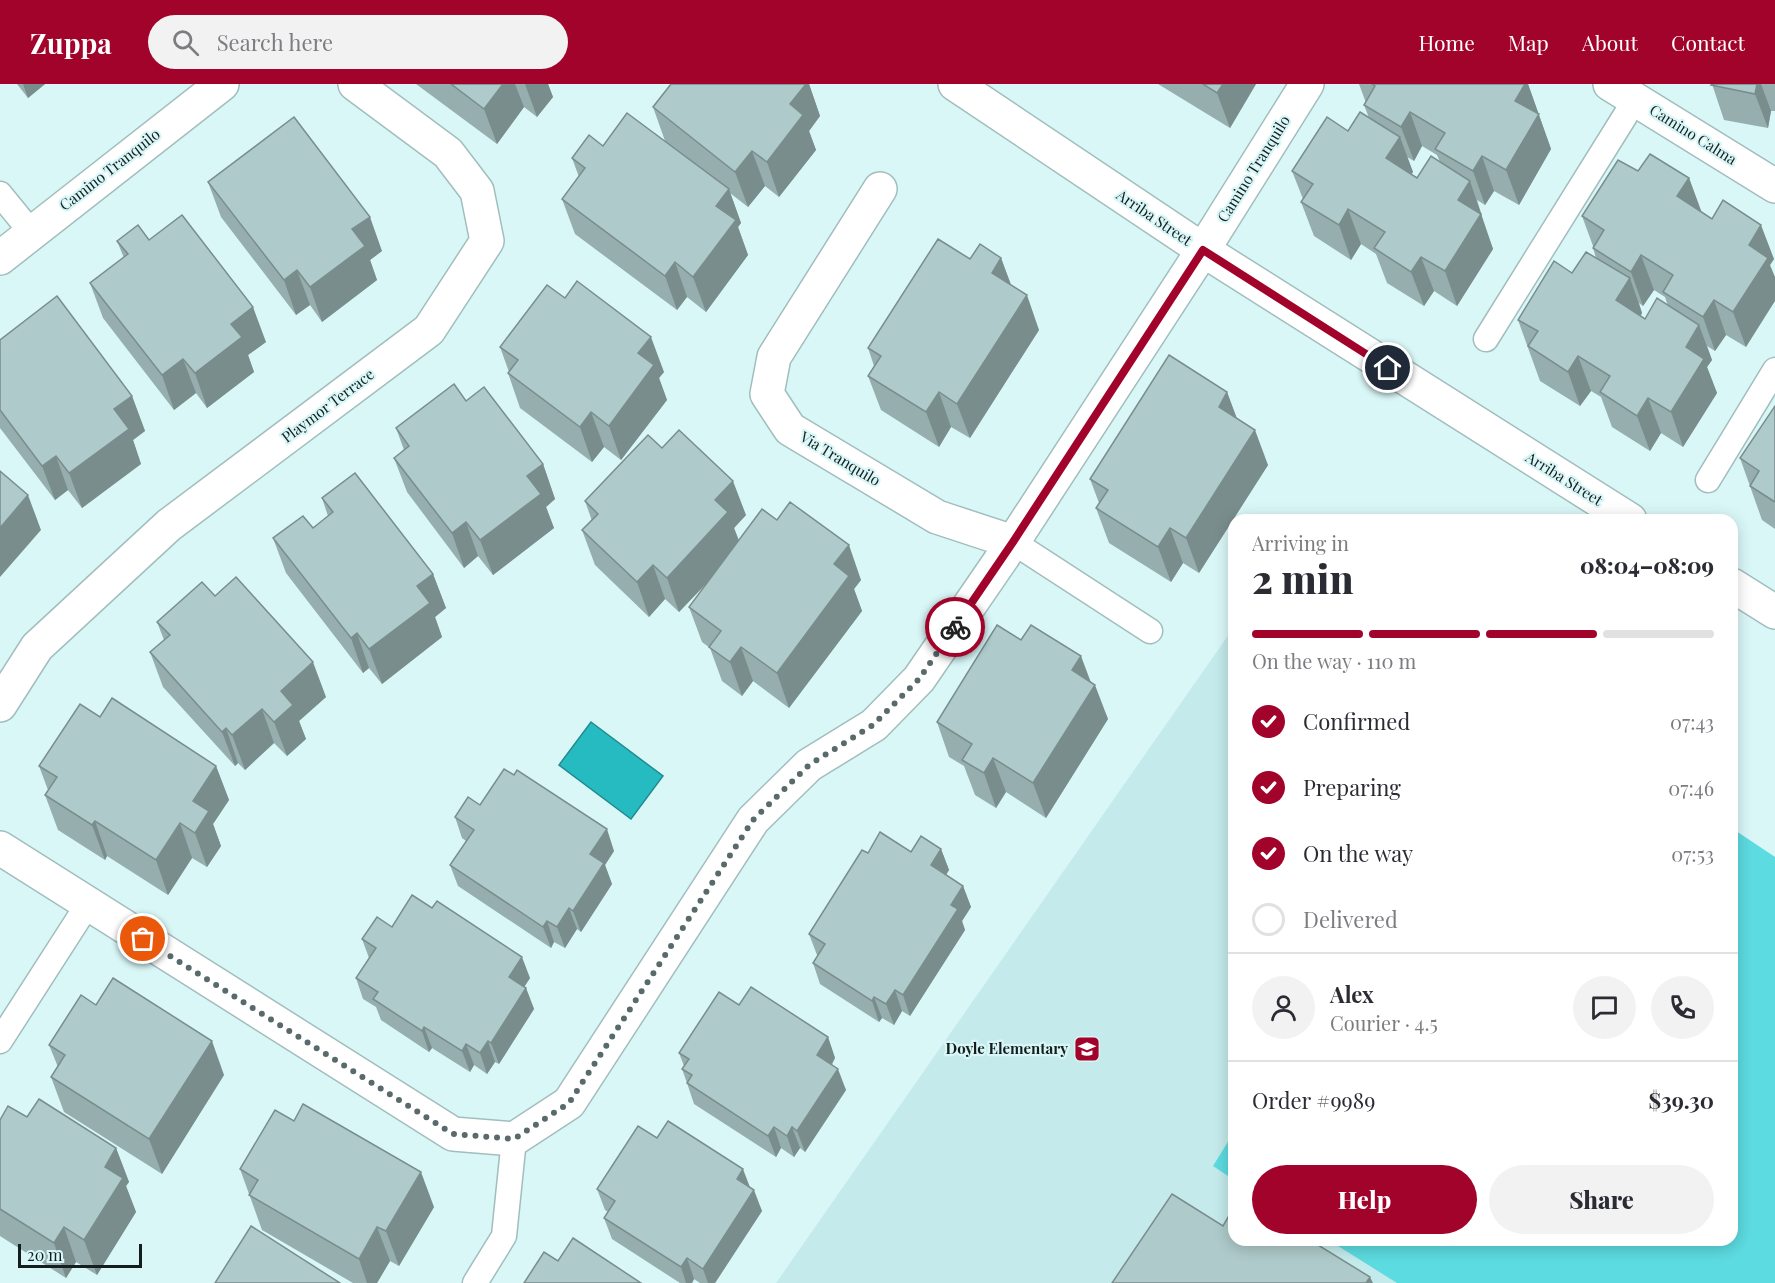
<!DOCTYPE html>
<html lang="en">
<head>
<meta charset="utf-8">
<style>
	:root { --surface:#fff; --page:#f2f2f3; --text:#2b2b33; --muted:#7c7c81; --line:#e1e1e2; --accent:#a2032b }
	body { margin:0; font-family:"Playfair Display",serif; background:var(--page); color:var(--text); height:100vh; display:flex; flex-direction:column; font-size:22px; white-space:nowrap }
	* { box-sizing:border-box; margin:0 }
	p { font-size:20px; color:var(--muted) }
	.icon { flex:none; width:33px; height:33px; fill:none; stroke:currentColor; stroke-width:2; stroke-linecap:round; stroke-linejoin:round }
	.map { position:relative; flex:1; overflow:hidden }
	.drawer { position:absolute; left:1228px; top:430px; width:510px; height:732px; display:flex; flex-direction:column; background:var(--surface); border-radius:18px; box-shadow:0 3px 15px #0003 }
	.drawer>* { flex:none }
	.scale { position:absolute; left:18px; bottom:15px; width:124px; box-sizing:border-box; padding-left:6px; border:3px solid #141e1f; border-top:0; font-size:16px; line-height:21px; white-space:nowrap; color:#141e1f; -webkit-text-stroke:4px #daf7f8; paint-order:stroke }
	.pin { position:absolute; display:grid; place-items:center; width:51px; height:51px; color:#fff; margin:-26px; border:3px solid #fff; border-radius:50%; box-shadow:0 2px 6px #0007 }
	.courier { position:absolute; display:grid; place-items:center; width:60px; height:60px; margin:-30px; border:4px solid #a2032b; border-radius:50%; background:#fff; color:#222; box-shadow:0 2px 8px #0007 }
	.headline em { font-style:normal; font-weight:800 }
	.headline div { display:flex; flex-direction:column-reverse }
	.headline { display:flex; align-items:center; justify-content:space-between; height:102px; padding:0 24px }
	h1 { font-size:39px; font-weight:800; line-height:45px }
	.bar { display:grid; grid-template-columns:repeat(4,1fr); gap:9px 6px; align-content:center; height:72px; padding:0 24px }
	.bar i { height:8px; border-radius:4px; background:var(--line) }
	.bar .current { background:var(--accent) }
	.bar p { grid-column:span 4 }
	.line { display:flex; align-items:center; gap:15px; padding:0 24px; border-top:2px solid var(--line) }
	.line div { flex:1 }
	.round { display:grid; place-items:center; flex:none; width:63px; height:63px; border-radius:32px; background:var(--page) }
	ol { padding:0 24px; list-style:none }
	li { display:flex; align-items:center; gap:18px; height:66px }
	li p { margin-inline-start:auto }
	li .icon { padding:6px; border-radius:50%; background:var(--accent); color:#fff; stroke-width:4 }
	li:last-child { color:var(--muted) }
	li i { width:33px; height:33px; border:3px solid var(--line); border-radius:50% }
	.action { display:flex; gap:12px; margin-top:auto; padding:12px 24px }
	.action a { flex:1; height:69px; border-radius:36px; background:var(--accent); color:#fff; font-size:24px; font-weight:800; line-height:69px; text-align:center }
	.action a+a { background:var(--page); color:var(--text) }
	header { display:flex; align-items:center; gap:36px; box-sizing:border-box; height:84px; padding:0 30px; background:var(--accent); color:#fff }
	header strong { font-size:28px }
	nav { display:flex; gap:33px; margin-inline-start:auto; font-size:21px }
	.search { width:420px; height:54px; background:var(--page); display:flex; align-items:center; gap:15px; box-sizing:border-box; padding:0 21px; border-radius:33px; color:var(--muted); font-size:22px }
	.map>svg:first-child { display:block }
</style>
</head>
<body>
<header>
<strong>Zuppa</strong>
<div class="search"><svg class="icon" aria-label="search" viewBox="0 0 24 24"><circle cx="10" cy="10" r="6"/><path d="M15 15l6 6"/></svg>Search here</div>
<nav><a>Home</a><a>Map</a><a>About</a><a>Contact</a></nav>
</header>
<div class="map">
<svg width="1775" height="1199" viewBox="0 0 1775 1199">
	<rect width="100%" height="100%" fill="#daf7f8"/>
	<polygon fill="#c4eaeb" points="1234,543 1234,1156 1732,1156 1733,745 1775,773 1775,1199 776,1199"/>
	<g fill="#5cdbe0">
		<polygon points="1733,745 1775,773 1775,1199 1397,1199 1330,1157 1732,1156"/>
		<polygon points="1234,1048 1234,1096 1213,1082"/>
	</g>
	<polygon fill="#25bbc1" stroke="#208c90" stroke-width="1.5" points="591,638 663,692 631,735 559,681"/>
	<g fill="none" stroke-linecap="round" stroke-linejoin="round">
		<defs>
			<g id="lane">
				<polyline points="0,110 31,148"/>
				<polyline points="1486,255 1635,16"/>
				<polyline points="1708,396 1775,286"/>
				<polyline points="1013,458 1150,547"/>
				<polyline points="0,957 88,820"/>
				<polyline points="475,1199 504,1152 514,1055"/>
			</g>
			<g id="street">
				<polyline points="1610,0 1775,102"/>
				<polyline points="880,105 774,273 767,310 790,345 937,433 1013,458"/>
				<polyline points="0,174 222,0"/>
				<polyline points="0,621 37,563 169,441 429,246 487,157 477,107 448,69 355,0"/>
				<polyline points="0,764 453,1050 514,1055 569,1019 753,736 809,681 874,641 919,595 1013,458 1203,166 1307,0"/>
			</g>
			<g id="secondary">
				<polyline points="955,0 1203,166 1630,436"/>
				<polyline points="1732,501 1775,528"/>
			</g>
		</defs>
		<use href="#lane" stroke="#a2bdbe" stroke-width="27"/>
		<use href="#street" stroke="#a2bdbe" stroke-width="36"/>
		<use href="#secondary" stroke="#a2bdbe" stroke-width="36"/>
		<use href="#lane" stroke="#fff" stroke-width="24"/>
		<use href="#street" stroke="#fff" stroke-width="33"/>
		<use href="#secondary" stroke="#fff" stroke-width="33"/>
	</g>
	<g fill="#96aeae" fill-rule="evenodd">
		<polygon points="17,0 45,0 28,14"/>
		<polygon points="416,0 548,0 553,13 537,33 524,23 497,60"/>
		<polygon points="670,0 809,0 820,32 809,47 816,66 779,113 765,102 748,123 730,109 741,139 738,143 748,171 706,228 687,213 677,226 575,150 562,115 579,93 572,74 603,62 665,57 653,23 671,1"/>
		<polygon points="1158,0 1256,0 1230,44"/>
		<path d="M1359,0H1528L1551,65L1519,121L1494,107L1485,121L1477,116L1482,132L1481,133L1493,165L1457,222L1434,207L1424,222L1387,199L1376,170L1361,160L1351,176L1314,152L1301,118L1303,115L1292,87L1348,47L1369,34L1364,21L1366,19ZM1422,62L1437,71L1440,78L1417,94L1411,90L1413,88L1407,73L1414,77Z"/>
		<polygon points="1712,0 1775,0 1775,27 1771,27 1768,44 1724,36"/>
		<path d="M1638,87L1689,94L1701,128L1774,175L1770,181L1746,263L1726,251L1715,267L1707,262L1712,276L1707,283L1717,309L1683,363L1661,349L1650,367L1612,343L1601,313L1591,307L1580,322L1540,297L1518,236L1572,189L1596,174L1593,164V162L1582,132ZM1654,206L1665,213L1668,222L1645,235L1641,232L1642,229L1639,219L1643,222Z"/>
		<polygon points="208,98 382,167 370,176 377,196 322,238 310,221 296,231 221,133"/>
		<polygon points="149,156 266,258 248,271 254,288 207,324 196,309 174,326 103,234 90,199 124,174 117,157"/>
		<polygon points="1001,174 1011,201 1039,246 970,354 951,343 939,363 881,326 868,292 874,282 868,264 970,175"/>
		<polygon points="0,256 132,312 145,347 133,356 141,380 82,424 68,406 55,416 0,344"/>
		<polygon points="500,263 664,288 659,294 667,316 621,376 604,363 592,378 520,324 508,289 509,288"/>
		<polygon points="1227,308 1237,335 1268,381 1199,489 1183,479 1171,498 1109,459 1096,424 1099,419 1090,395"/>
		<polygon points="466,317 543,380 555,415 546,423 554,444 493,491 478,472 464,484 407,408 394,374 404,366 396,344"/>
		<polygon points="1775,322 1775,445 1762,436 1740,374"/>
		<polygon points="662,364 746,431 734,444 739,456 777,436 861,496 854,505 862,527 789,624 753,597 742,612 722,597 710,564 702,558 689,523 707,499 679,528 665,515 649,533 595,481 582,446 592,437 585,417"/>
		<polygon points="322,414 433,490 446,524 435,533 442,553 382,600 369,584 363,589 286,489 273,454 313,444 328,432"/>
		<polygon points="215,512 326,613 299,637 306,655 287,672 274,659 245,686 238,679 235,682 163,603 150,568 164,556 157,538"/>
		<polygon points="1091,598 1108,635 1046,734 1006,708 996,724 975,711 964,682 949,673 937,638"/>
		<polygon points="100,633 216,682 229,716 213,740 221,762 207,783 192,774 168,811 107,772 105,776 58,746 45,711 48,706 39,682"/>
		<polygon points="480,721 614,767 605,781 612,800 581,848 577,845 565,864 554,858 551,864 458,802 450,781 466,757 462,754 455,733"/>
		<polygon points="941,765 949,786 946,791 963,802 971,823 962,837 965,846 910,932 902,927 894,941 882,934 879,938 820,900 813,879 818,871 817,871 809,850 868,769 911,768"/>
		<polygon points="392,843 530,894 524,903 526,904 534,925 499,980 495,978 487,990 474,981 470,988 432,964 429,968 381,936 376,923 363,915 356,894 369,874 362,855"/>
		<polygon points="96,921 224,991 162,1090 64,1028 51,993 58,983 49,961"/>
		<polygon points="739,921 828,953 835,974 832,981 846,1006 805,1068 800,1064 794,1073 781,1064 776,1073 694,1020 687,999 682,985 684,982 679,969"/>
		<polygon points="27,1033 116,1064 129,1098 126,1102 136,1128 97,1191 76,1178 66,1194 0,1152 0,1036"/>
		<polygon points="657,1054 749,1103 762,1127 715,1199 700,1199 694,1195 692,1199 680,1199 612,1155 604,1134 608,1128 605,1126 597,1105"/>
		<polygon points="240,1085 434,1123 399,1182 390,1177 377,1199 353,1199 262,1146"/>
	</g>
	<g fill="#7a8d8d">
		<polygon points="23,0 45,0 28,14"/>
		<polygon points="503,0 515,0 524,23 497,60 484,25"/>
		<polygon points="525,0 548,0 553,13 537,33"/>
		<polygon points="806,0 809,0 820,32 809,47 816,66 779,113 767,78 790,20"/>
		<polygon points="1223,0 1256,0 1230,44 1217,9"/>
		<polygon points="1525,0 1528,0 1551,65 1519,121 1506,86 1515,17"/>
		<polygon points="1757,0 1761,0 1771,27 1768,44 1755,10"/>
		<polygon points="1410,28 1422,62 1414,77 1401,43"/>
		<polygon points="1400,53 1413,88 1399,109 1386,74"/>
		<polygon points="752,67 765,102 748,123 735,88"/>
		<polygon points="1482,72 1494,107 1485,121 1473,87"/>
		<polygon points="1689,94 1702,129 1677,112"/>
		<polygon points="1470,97 1493,165 1457,222 1445,187 1458,116"/>
		<polygon points="729,105 741,139 738,143 748,171 706,228 693,193 716,122"/>
		<polygon points="1348,125 1361,160 1351,176 1339,141"/>
		<polygon points="370,133 382,167 370,176 377,196 322,238 310,203 352,145"/>
		<polygon points="1761,141 1774,175 1770,181 1775,193 1775,217 1746,263 1733,228 1749,161"/>
		<polygon points="1641,171 1654,206 1643,222 1631,188"/>
		<polygon points="1421,173 1434,207 1424,222 1411,188"/>
		<polygon points="1001,174 1014,209 992,189"/>
		<polygon points="675,178 687,213 677,226 665,192"/>
		<polygon points="297,186 310,221 296,231 284,196"/>
		<polygon points="1630,194 1642,229 1628,250 1616,216"/>
		<polygon points="1027,211 1039,246 970,354 957,320"/>
		<polygon points="1714,216 1726,251 1715,267 1703,233"/>
		<polygon points="253,223 266,258 248,271 254,288 207,324 195,289 231,240"/>
		<polygon points="1699,241 1712,276 1707,283 1717,309 1683,363 1671,328 1686,263"/>
		<polygon points="651,253 664,288 659,294 667,316 621,376 609,342 638,269"/>
		<polygon points="1578,272 1591,307 1580,322 1568,288"/>
		<polygon points="183,275 196,309 174,326 162,291"/>
		<polygon points="939,308 951,343 939,363 926,328"/>
		<polygon points="1227,308 1240,343 1219,323"/>
		<polygon points="132,312 145,347 133,356 141,380 82,424 69,389 114,325"/>
		<polygon points="1648,314 1661,349 1650,367 1637,332"/>
		<polygon points="591,328 604,363 592,378 580,343"/>
		<polygon points="1255,346 1268,381 1199,489 1186,454"/>
		<polygon points="56,372 68,406 55,416 42,382"/>
		<polygon points="543,380 555,415 546,423 554,444 493,491 480,456 527,392"/>
		<polygon points="733,397 746,431 734,444 741,463 679,528 667,494 715,416"/>
		<polygon points="28,411 41,446 0,493 0,444"/>
		<polygon points="466,438 478,472 464,484 452,449"/>
		<polygon points="1170,444 1183,479 1171,498 1158,463"/>
		<polygon points="849,461 861,496 854,505 862,527 789,624 777,589 834,480"/>
		<polygon points="653,481 665,515 649,533 637,498"/>
		<polygon points="433,490 446,524 435,533 442,553 382,600 369,565 417,502"/>
		<polygon points="357,549 369,584 363,589 351,554"/>
		<polygon points="741,563 753,597 742,612 730,578"/>
		<polygon points="1081,572 1093,604 1095,601 1108,635 1046,734 1033,699 1072,586"/>
		<polygon points="313,578 326,613 299,637 306,655 287,672 274,638 281,607"/>
		<polygon points="262,625 274,659 245,686 232,651"/>
		<polygon points="226,644 238,679 235,682 222,648"/>
		<polygon points="993,674 1006,708 996,724 984,689"/>
		<polygon points="216,682 229,716 213,740 221,762 207,783 195,749 193,717"/>
		<polygon points="95,737 107,772 105,776 92,741"/>
		<polygon points="180,739 192,774 168,811 156,776"/>
		<polygon points="607,745 614,767 605,781 612,800 581,848 573,827 590,770"/>
		<polygon points="941,765 949,786 938,802 931,781"/>
		<polygon points="963,802 971,823 962,837 965,846 910,932 903,911 951,821"/>
		<polygon points="569,824 577,845 565,864 557,843"/>
		<polygon points="547,837 554,858 551,864 543,843"/>
		<polygon points="522,873 530,894 517,914 509,893"/>
		<polygon points="526,904 534,925 499,980 491,959"/>
		<polygon points="895,906 902,927 894,941 886,920"/>
		<polygon points="874,913 882,934 879,938 872,917"/>
		<polygon points="424,943 432,964 429,968 422,947"/>
		<polygon points="828,953 835,974 824,992 817,971"/>
		<polygon points="212,957 224,991 162,1090 149,1055"/>
		<polygon points="488,957 495,978 487,990 480,969"/>
		<polygon points="466,960 474,981 470,988 462,967"/>
		<polygon points="838,985 846,1006 805,1068 797,1047"/>
		<polygon points="774,1043 781,1064 776,1073 768,1052"/>
		<polygon points="792,1043 800,1064 794,1073 787,1052"/>
		<polygon points="116,1064 129,1098 126,1102 136,1128 97,1191 84,1156 105,1083"/>
		<polygon points="743,1085 751,1106 737,1095"/>
		<polygon points="421,1088 434,1123 399,1182 386,1147"/>
		<polygon points="754,1106 762,1127 715,1199 708,1199 703,1185"/>
		<polygon points="64,1143 76,1178 66,1194 54,1159"/>
		<polygon points="377,1143 390,1177 377,1199 367,1199 359,1175"/>
		<polygon points="687,1174 694,1195 692,1199 686,1199 681,1183"/>
		<polygon points="1370,1193 1373,1199 1366,1199"/>
	</g>
	<g fill="#aecaca" stroke="#7a8d8d" stroke-width="1.5">
		<polygon points="451,0 503,0 484,25"/>
		<polygon points="671,0 806,0 790,20 803,31 767,78 752,67 735,88 653,23"/>
		<polygon points="1203,0 1223,0 1217,9"/>
		<polygon points="1372,0 1525,0 1515,17 1539,30 1506,86 1482,72 1473,87 1435,65 1445,49 1410,28 1401,43 1364,21 1375,2"/>
		<polygon points="1712,0 1757,0 1755,10 1711,1"/>
		<polygon points="1360,28 1400,53 1386,74 1417,94 1431,72 1470,97 1458,116 1481,130 1445,187 1421,173 1411,188 1374,164 1385,148 1348,125 1339,141 1301,118 1313,100 1292,87 1327,33 1348,47"/>
		<polygon points="627,29 729,105 716,122 736,136 693,193 675,178 665,192 562,115 585,84 572,74 589,51 603,62"/>
		<polygon points="294,33 370,133 352,145 365,162 310,203 297,186 284,196 208,98"/>
		<polygon points="1650,70 1689,94 1677,112 1712,135 1723,116 1761,141 1749,161 1768,174 1733,228 1714,216 1703,233 1663,208 1673,191 1641,171 1631,188 1593,164 1604,146 1582,132 1618,76 1638,87"/>
		<polygon points="182,131 253,223 231,240 242,253 195,289 183,275 162,291 90,199 128,170 117,157 138,141 149,156"/>
		<polygon points="938,155 970,175 980,160 1001,174 992,189 1027,211 957,320 939,308 926,328 868,292 881,272 868,264"/>
		<polygon points="1586,168 1630,194 1616,216 1645,235 1657,214 1699,241 1686,263 1704,275 1671,328 1648,314 1637,332 1600,308 1610,292 1578,272 1568,288 1528,262 1538,247 1518,236 1554,177 1572,189"/>
		<polygon points="577,197 651,253 638,269 654,281 609,342 591,328 580,343 508,289 518,276 500,263 547,201 565,214"/>
		<polygon points="57,212 132,312 114,325 129,345 69,389 56,372 42,382 0,326 0,256"/>
		<polygon points="1169,271 1227,308 1219,323 1255,346 1186,454 1170,444 1158,463 1096,424 1108,406 1090,395"/>
		<polygon points="454,300 466,317 484,303 543,380 527,392 541,410 480,456 466,438 452,449 394,374 409,362 396,344"/>
		<polygon points="1775,322 1775,418 1750,402 1759,387 1740,374"/>
		<polygon points="679,346 733,397 715,416 728,428 667,494 653,481 637,498 582,446 598,430 585,417 648,351 662,364"/>
		<polygon points="0,387 28,411 0,444"/>
		<polygon points="355,389 433,490 417,502 430,519 369,565 357,549 351,554 273,454 303,432 313,444 333,428 322,414"/>
		<polygon points="790,418 849,461 834,480 849,492 777,589 741,563 730,578 709,563 721,547 689,523 762,425 777,436"/>
		<polygon points="236,493 313,578 281,607 293,621 274,638 262,625 232,651 226,644 222,648 150,568 170,551 157,538 202,498 215,512"/>
		<polygon points="997,541 1021,556 1031,541 1081,572 1072,586 1095,601 1033,699 993,674 984,689 962,676 972,660 937,638"/>
		<polygon points="112,614 216,682 193,717 209,727 195,749 180,739 156,776 95,737 92,741 45,711 57,693 39,682 80,620 100,633"/>
		<polygon points="504,685 514,691 517,686 607,745 590,770 604,779 573,827 569,824 557,843 547,837 543,843 450,781 474,746 455,733 468,713 480,721"/>
		<polygon points="880,748 911,768 921,752 941,765 931,781 963,802 951,821 958,825 903,911 895,906 886,920 874,913 872,917 813,879 825,860 809,850 862,766 868,769"/>
		<polygon points="412,811 432,824 437,817 522,873 509,893 526,904 491,959 488,957 480,969 466,960 462,967 424,943 422,947 373,915 378,908 356,894 376,864 362,855 377,833 392,843"/>
		<polygon points="113,894 212,957 149,1055 51,993 65,971 49,961 81,911 96,921"/>
		<polygon points="751,903 828,953 817,971 838,985 797,1047 792,1043 787,1052 774,1043 768,1052 687,999 692,991 682,985 689,975 679,969 719,908 739,921"/>
		<polygon points="39,1015 116,1064 105,1083 123,1094 84,1156 64,1143 54,1159 0,1125 0,1036 8,1022 27,1033"/>
		<polygon points="303,1020 421,1088 386,1147 377,1143 359,1175 249,1111 258,1096 240,1085 275,1026 294,1037"/>
		<polygon points="668,1037 743,1085 737,1095 754,1106 703,1185 687,1174 681,1183 604,1134 615,1117 597,1105 638,1042 657,1054"/>
		<polygon points="1172,1110 1223,1142 1234,1123 1234,1156 1310,1156 1370,1193 1366,1199 1112,1199"/>
		<polygon points="251,1142 340,1199 215,1199"/>
		<polygon points="573,1154 641,1199 524,1199 544,1168 558,1177"/>
	</g>
	<g fill="none" stroke-linecap="round" stroke-linejoin="round">
		<polyline stroke="#596a6b" stroke-width="6" stroke-dasharray="0 10.8" points="143,855 453,1050 514,1055 569,1019 753,736 809,681 873,641 919,595 955,543"/>
		<polyline stroke="#a2032b" stroke-width="8" points="955,543 1013,458 1203,166 1388,284"/>
	</g>
	<defs>
		<symbol id="school-square" viewBox="-11 -11 22 22"><rect x="-9" y="-9" width="18" height="18" rx="4" fill="#a2032b" stroke="#daf7f8"/><path d="M0-5L7-2L0 1L-7-2ZM-4 1L0 2.5L4 1V4Q0 6-4 4Z" fill="#fff"/></symbol>
	</defs>
	<g fill-rule="evenodd">
		<use href="#school-square" x="1072" y="950" width="30" height="30"/>
	</g>
	<g text-anchor="middle" stroke-width="4.5" stroke-linejoin="round" paint-order="stroke">
		<g font-size="15" fill="#141e1f" stroke="#daf7f8">
			<text transform="translate(1693 51) rotate(32)" y="5">Camino Calma</text>
			<text transform="translate(1254 85) rotate(-58)" y="5">Camino Tranquilo</text>
			<text transform="translate(110 86) rotate(-38)" y="5">Camino Tranquilo</text>
			<text transform="translate(1154 134) rotate(34)" y="5">Arriba Street</text>
			<text transform="translate(328 322) rotate(-37)" y="5">Playmor Terrace</text>
			<text transform="translate(840 375) rotate(31)" y="5">Via Tranquilo</text>
			<text transform="translate(1564 395) rotate(32)" y="5">Arriba Street</text>
		</g>
		<g font-size="15" font-weight="bold" fill="#141e1f" stroke="#daf7f8" text-anchor="end">
			<text x="1068" y="970">Doyle Elementary</text>
		</g>
	</g>
</svg>
<div class="scale">20 m</div>
<div class="pin" style="left:143px;top:855px;background:#ea580c"><svg class="icon" aria-label="bag" viewBox="0 0 24 24"><path d="M5 8h14l-1 12H6zM9 8a3 3 0 0 1 6 0"/></svg></div>
<div class="pin" style="left:1388px;top:284px;background:#1f2937"><svg class="icon" aria-label="home" viewBox="0 0 24 24"><path d="M3 11l9-7 9 7M6 9v11h12V9"/></svg></div>
<div class="courier" style="left:955px;top:543px"><svg class="icon" aria-label="bike" viewBox="0 0 24 24"><circle cx="6" cy="16" r="4"/><circle cx="18" cy="16" r="4"/><path d="M6 16l4-8h5l3 8M10 8l3 8H6M13 5h3"/></svg></div>
<section class="drawer">
<div class="headline"><div><h1>2 min</h1><p>Arriving in</p></div><em>08:04–08:09</em></div>
<div class="bar"><i class="current"></i><i class="current"></i><i class="current"></i><i></i><p>On the way · 110 m</p></div>
<ol>
<li><svg class="icon" aria-label="check" viewBox="0 0 24 24"><path d="M5 12l5 5 9-10"/></svg>Confirmed<p>07:43</p></li>
<li><svg class="icon" aria-label="check" viewBox="0 0 24 24"><path d="M5 12l5 5 9-10"/></svg>Preparing<p>07:46</p></li>
<li><svg class="icon" aria-label="check" viewBox="0 0 24 24"><path d="M5 12l5 5 9-10"/></svg>On the way<p>07:53</p></li>
<li><i></i>Delivered</li>
</ol>
<div class="line" style="height:108px"><a class="round"><svg class="icon" aria-label="person" viewBox="0 0 24 24"><circle cx="12" cy="8" r="4"/><path d="M4 21q1-7 8-7t8 7"/></svg></a><div><b>Alex</b><p>Courier · 4.5</p></div><a class="round"><svg class="icon" aria-label="chat" viewBox="0 0 24 24"><path d="M4 5h16v11H9l-5 4z"/></svg></a><a class="round"><svg class="icon" aria-label="phone" viewBox="0 0 24 24"><path d="M5 4h4l2 5-3 2q2 4 5 5l2-3 5 2v4C11 20 4 13 5 4z"/></svg></a></div>
<div class="line" style="height:78px"><div>Order #9989</div><b>$39.30</b></div>
<div class="action"><a>Help</a><a>Share</a></div>
</section>
</div>
</body>
</html>
